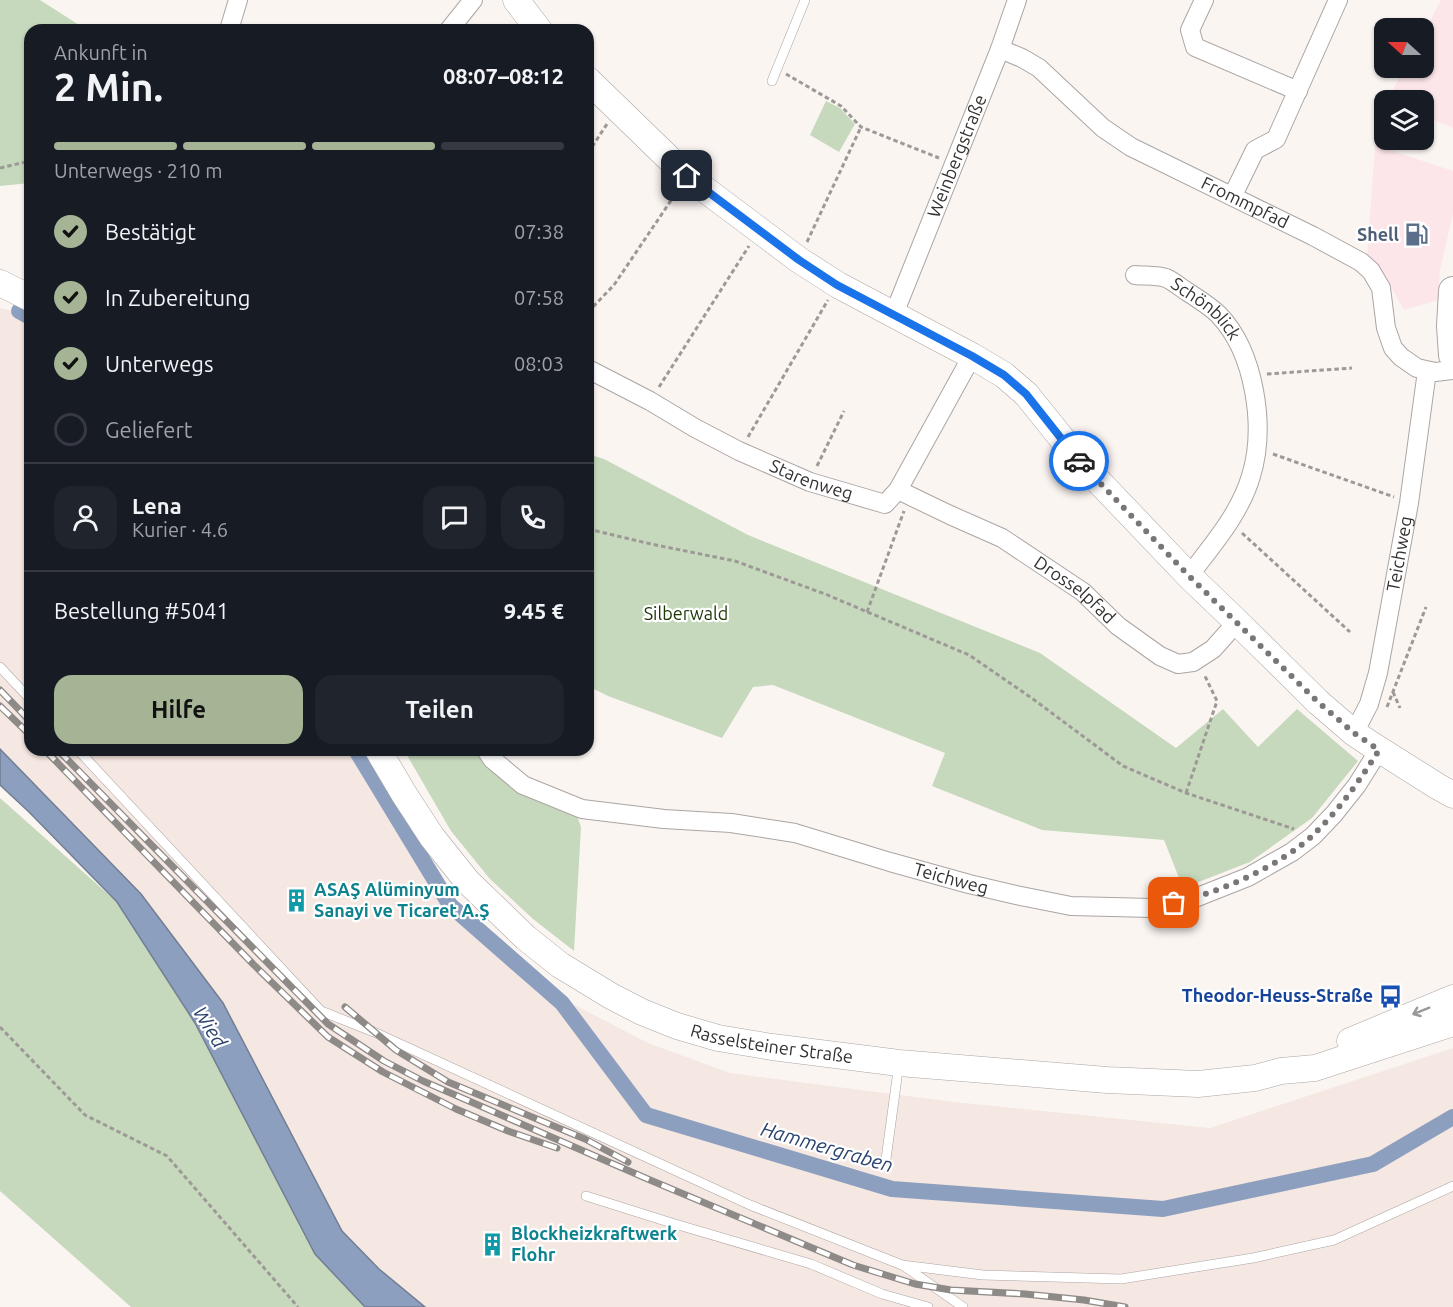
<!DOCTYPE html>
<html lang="de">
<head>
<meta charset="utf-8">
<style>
	:root { --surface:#171b24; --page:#20242c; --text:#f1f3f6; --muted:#9ea1a6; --line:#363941; --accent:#a4b494 }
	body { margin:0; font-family:Ubuntu,sans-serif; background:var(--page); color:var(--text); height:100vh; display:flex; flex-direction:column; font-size:22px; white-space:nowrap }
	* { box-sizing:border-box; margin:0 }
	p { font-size:20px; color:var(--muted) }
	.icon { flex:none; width:33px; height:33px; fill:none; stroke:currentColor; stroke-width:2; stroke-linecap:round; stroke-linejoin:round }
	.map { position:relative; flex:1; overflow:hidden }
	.details { position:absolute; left:24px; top:24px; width:570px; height:732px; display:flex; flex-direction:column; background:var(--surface); border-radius:18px; box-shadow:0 2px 4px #0004 }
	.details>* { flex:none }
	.needle { width:39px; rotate:291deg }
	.fabs { position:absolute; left:1374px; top:18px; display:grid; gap:12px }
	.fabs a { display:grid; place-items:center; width:60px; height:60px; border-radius:12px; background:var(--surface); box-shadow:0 2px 4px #0004; font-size:30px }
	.pin { position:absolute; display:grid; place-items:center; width:51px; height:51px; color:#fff; margin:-26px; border-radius:12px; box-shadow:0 3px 9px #0006 }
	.courier { position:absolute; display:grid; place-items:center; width:60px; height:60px; margin:-30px; border:4px solid #1a73e8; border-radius:50%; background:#fff; color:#222; box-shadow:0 2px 8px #0007 }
	.summary em { font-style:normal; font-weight:700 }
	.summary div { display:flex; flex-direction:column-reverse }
	.summary { display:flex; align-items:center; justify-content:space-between; height:102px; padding:0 30px }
	h1 { font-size:39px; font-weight:700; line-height:45px }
	.bar { display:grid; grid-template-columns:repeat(4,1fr); gap:9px 6px; align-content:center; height:72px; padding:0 30px }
	.bar i { height:8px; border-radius:4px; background:var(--line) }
	.bar .on { background:var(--accent) }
	.bar p { grid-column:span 4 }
	.line { display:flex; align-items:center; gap:15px; padding:0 30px; border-top:2px solid var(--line) }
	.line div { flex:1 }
	.round { display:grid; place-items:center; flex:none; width:63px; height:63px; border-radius:18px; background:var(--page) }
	ol { padding:0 30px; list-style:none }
	li { display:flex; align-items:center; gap:18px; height:66px }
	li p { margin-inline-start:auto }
	li .icon { padding:6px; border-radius:50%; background:var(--accent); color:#111; stroke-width:4 }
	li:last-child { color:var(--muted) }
	li i { width:33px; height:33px; border:3px solid var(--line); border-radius:50% }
	.action { display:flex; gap:12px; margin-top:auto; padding:12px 30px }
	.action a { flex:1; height:69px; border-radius:18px; background:var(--accent); color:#111; font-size:24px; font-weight:700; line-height:69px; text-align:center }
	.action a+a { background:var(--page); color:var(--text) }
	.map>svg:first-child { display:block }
</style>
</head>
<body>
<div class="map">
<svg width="1453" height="1307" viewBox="0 0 1453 1307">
	<rect width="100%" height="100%" fill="#fbf5f2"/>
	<g fill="#fce6ea">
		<polygon points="1441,0 1453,0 1453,128 1424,116 1424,100 1387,100 1405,68 1424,68 1424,33"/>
		<polygon points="1375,145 1453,171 1453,214 1440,270 1438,300 1404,310 1385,276 1367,258"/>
	</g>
	<polygon fill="#f5e7e1" points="0,308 9,310 30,322 30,750 361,750 452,897 571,1003 648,1043 730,1073 954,1102 1210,1128 1453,1048 1453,1307 425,1307 379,1269 342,1231 223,1003 141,895 0,749"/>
	<g fill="#c6d9bc">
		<polygon points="0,0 40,0 87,30 30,30 30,183 0,186"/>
		<polygon points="826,101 840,108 855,124 839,152 810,135"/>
		<polygon points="588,454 604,459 748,535 1040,653 1176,748 1223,709 1258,747 1297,709 1358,761 1312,818 1250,862 1183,888 1164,840 1042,830 932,786 945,753 773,685 753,687 722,738 608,696 588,686"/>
		<polygon points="404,750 478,750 577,816 581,827 574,951 533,919 490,879 451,831"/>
		<polygon points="0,798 117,902 195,1023 315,1254 365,1307 131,1307 0,1191"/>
	</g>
	<polygon fill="#8d9fbf" stroke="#727e94" stroke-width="1.5" points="0,749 141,894 223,1003 342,1231 379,1269 425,1307 365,1307 315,1254 195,1023 117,902 29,812 0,785"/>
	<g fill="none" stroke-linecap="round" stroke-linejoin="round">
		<g stroke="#8d9fbf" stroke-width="16">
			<polyline points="19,311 30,317"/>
			<polyline points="356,750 450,905 562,1003 646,1115 892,1189 1163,1209 1373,1164 1453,1117"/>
		</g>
		<defs>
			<g id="lane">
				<polyline points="772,81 805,0"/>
				<polyline points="0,667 30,699"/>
				<polyline points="78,750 321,1011 374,1032 750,1205 902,1265 983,1275 1121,1279 1253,1258 1334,1240 1453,1186"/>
				<polyline points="886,1159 899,1063"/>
				<polyline points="586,1196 675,1224 811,1264 882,1294 928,1307"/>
				<polyline points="904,1266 963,1307"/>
			</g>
			<g id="street">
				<polyline points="1204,0 1190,30 1195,47 1298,91"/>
				<polyline points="229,30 238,0"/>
				<polyline points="449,30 473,0"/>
				<path id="s1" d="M1000,49L1022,58L1039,68L1103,128L1131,147L1313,236L1361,262L1371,271L1381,288L1386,328L1393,348L1401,357L1417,368L1435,372L1453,370"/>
				<polyline points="1233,195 1255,150 1276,139 1338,0"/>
				<path id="s2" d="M1135,275C1144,276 1158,275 1166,278C1173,281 1180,287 1186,291C1197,298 1210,306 1219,315C1255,353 1266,427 1251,476C1240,514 1212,545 1189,576"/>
				<path id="s3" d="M894,314L1000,49L1017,0"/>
				<path id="s4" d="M588,369L650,401L695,428L739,451L810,482L885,504L898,490L972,356"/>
				<path id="s5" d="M898,490L950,515L1002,538L1083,592L1118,626L1160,656L1178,664L1193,662L1213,649L1237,622"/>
				<path id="s6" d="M1354,733L1369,704L1378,673L1409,503L1427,371"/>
				<path id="s7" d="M486,750L492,759L523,785L582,809L664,819L731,823L795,833L890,862L969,884L1016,895L1071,906L1152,908L1195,898L1248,877L1292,852L1313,836L1334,814L1357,785L1379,750"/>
			</g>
			<g id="secondary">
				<polyline points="516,0 539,30"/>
				<polyline points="588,80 687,176 799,260 838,285 972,356 1004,375 1026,394 1084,466 1189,576 1237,622 1318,702 1354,733 1372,745 1437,786 1453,795"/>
				<polyline points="0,283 30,298"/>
				<path id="s8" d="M378,750L404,794L432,837L467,881L526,938L560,965L611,996L642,1012L677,1026L718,1038L772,1047L899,1063L1107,1080L1198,1084L1255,1078L1281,1071L1315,1068L1453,1023"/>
				<polyline points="1350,1041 1453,998"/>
			</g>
			<polyline id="primary" points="1453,291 1451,326 1453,355"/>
		</defs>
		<use href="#lane" stroke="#aba5a3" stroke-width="10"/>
		<use href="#street" stroke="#aba5a3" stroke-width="20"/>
		<use href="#secondary" stroke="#aba5a3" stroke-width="27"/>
		<use href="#primary" stroke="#aba5a3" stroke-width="30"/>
		<g stroke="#9d9997" stroke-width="3" stroke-dasharray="4.5 3" stroke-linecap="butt">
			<polyline points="786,74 841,106 861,127 939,158"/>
			<polyline points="588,153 607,124"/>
			<polyline points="0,168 30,161"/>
			<polyline points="807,242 861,127"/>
			<polyline points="588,312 614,285 676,193"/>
			<polyline points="1267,374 1352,368"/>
			<polyline points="659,387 749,246"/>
			<polyline points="748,437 828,300"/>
			<polyline points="1273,454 1394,497"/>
			<polyline points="817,466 844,411"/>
			<polyline points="588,529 651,544 735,561 825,594 969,655 1033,699 1123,766 1186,793 1294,829"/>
			<polyline points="1242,533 1350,632"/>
			<polyline points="867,612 904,511"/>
			<polyline points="1393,692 1400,708"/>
			<polyline points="1387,707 1426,607"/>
			<polyline points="1186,793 1217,701 1204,674"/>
			<polyline points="0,1027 85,1115 167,1156 298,1307"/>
		</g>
		<use href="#lane" stroke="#fff" stroke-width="9"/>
		<use href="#street" stroke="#fff" stroke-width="18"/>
		<use href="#secondary" stroke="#fff" stroke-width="26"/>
		<use href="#primary" stroke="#fff" stroke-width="28"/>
		<defs>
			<g id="rail">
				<polyline points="0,690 30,721"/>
				<polyline points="0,706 30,735"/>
				<polyline points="45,750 254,965 328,1037 383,1072 456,1109 508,1131 557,1148"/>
				<polyline points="58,750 328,1024 384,1061 423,1081 650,1180 853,1265 915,1284 951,1290 1025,1294 1084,1300 1125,1307"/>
				<polyline points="345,1007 396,1050 448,1082 585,1139 628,1162"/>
			</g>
		</defs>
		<use href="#rail" stroke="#8d8a88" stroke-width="7"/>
		<use href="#rail" stroke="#fff" stroke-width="4.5" stroke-dasharray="14" stroke-linecap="butt"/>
	</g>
	<defs><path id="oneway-shaft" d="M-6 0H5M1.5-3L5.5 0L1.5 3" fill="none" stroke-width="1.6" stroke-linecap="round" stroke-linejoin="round" transform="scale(1.5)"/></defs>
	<use stroke="#9a9898" href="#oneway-shaft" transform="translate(1421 1011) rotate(158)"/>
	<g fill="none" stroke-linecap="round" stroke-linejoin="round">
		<path stroke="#7a7675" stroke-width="6" stroke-dasharray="0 10.8" d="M1079,461L1189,576L1318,702L1354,733L1379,750C1360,780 1340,809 1314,834C1281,866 1218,893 1174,903"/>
		<polyline stroke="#1a73e8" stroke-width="8" points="687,176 799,260 837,285 972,356 1004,375 1026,394 1079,461"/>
	</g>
	<defs>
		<symbol id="fuel-bare" viewBox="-9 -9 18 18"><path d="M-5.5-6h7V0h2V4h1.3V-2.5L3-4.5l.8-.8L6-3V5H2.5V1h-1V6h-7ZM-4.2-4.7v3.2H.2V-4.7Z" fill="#5c6f8a" stroke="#fff" stroke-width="2.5" paint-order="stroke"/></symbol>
		<symbol id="building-bare" viewBox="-9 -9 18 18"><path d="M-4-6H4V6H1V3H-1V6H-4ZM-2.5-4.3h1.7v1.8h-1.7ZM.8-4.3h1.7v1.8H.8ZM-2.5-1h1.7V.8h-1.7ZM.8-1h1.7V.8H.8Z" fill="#0f9aa8" stroke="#fff" stroke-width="2.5" paint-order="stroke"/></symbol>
		<symbol id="bus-bare" viewBox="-9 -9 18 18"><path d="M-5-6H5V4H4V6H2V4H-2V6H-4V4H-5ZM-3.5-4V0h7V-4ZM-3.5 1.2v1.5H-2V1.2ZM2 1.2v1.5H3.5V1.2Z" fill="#1a4fb4" stroke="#fff" stroke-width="2.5" paint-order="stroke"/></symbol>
	</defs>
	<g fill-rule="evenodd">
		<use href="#fuel-bare" x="1400" y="218" width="33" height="33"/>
		<use href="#building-bare" x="280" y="884" width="33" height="33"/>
		<use href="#bus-bare" x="1374" y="980" width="33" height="33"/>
		<use href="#building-bare" x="476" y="1228" width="33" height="33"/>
	</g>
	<g text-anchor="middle" stroke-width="4.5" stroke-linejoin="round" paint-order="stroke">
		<g font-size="18" fill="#343231" stroke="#fff">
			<text dy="6" stroke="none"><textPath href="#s3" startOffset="170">Weinbergstraße</textPath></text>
			<text dy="6" stroke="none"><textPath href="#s1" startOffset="292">Frommpfad</textPath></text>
			<text dy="6" stroke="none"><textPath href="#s2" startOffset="82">Schönblick</textPath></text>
			<text dy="6" stroke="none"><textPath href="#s4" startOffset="250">Starenweg</textPath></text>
			<text dy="6" stroke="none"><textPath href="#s6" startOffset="186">Teichweg</textPath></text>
			<text dy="6" stroke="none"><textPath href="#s5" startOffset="204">Drosselpfad</textPath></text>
			<text dy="6" stroke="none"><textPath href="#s7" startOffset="492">Teichweg</textPath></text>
			<text dy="6" stroke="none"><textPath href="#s8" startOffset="513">Rasselsteiner Straße</textPath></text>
		</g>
		<g font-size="18" font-weight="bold" fill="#4e5e75" stroke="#fff" text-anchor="end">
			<text x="1399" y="241">Shell</text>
		</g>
		<g font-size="18" fill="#1c3604" stroke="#fff">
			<text x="686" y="620">Silberwald</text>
		</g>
		<g font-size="18" font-weight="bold" fill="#0d838f" stroke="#fff" text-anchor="start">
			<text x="314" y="896">ASAŞ Alüminyum<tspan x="314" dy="21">Sanayi ve Ticaret A.Ş</tspan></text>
			<text x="511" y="1240">Blockheizkraftwerk<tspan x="511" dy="21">Flohr</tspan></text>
		</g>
		<g font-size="18" font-weight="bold" fill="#164399" stroke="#fff" text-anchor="end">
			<text x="1373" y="1002">Theodor-Heuss-Straße</text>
		</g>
		<g font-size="20" font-style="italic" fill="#2a436f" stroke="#fff">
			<text transform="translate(210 1027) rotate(58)" y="7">Wied</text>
			<text transform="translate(827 1147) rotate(16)" y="7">Hammergraben</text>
		</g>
	</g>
</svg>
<div class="fabs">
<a><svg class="needle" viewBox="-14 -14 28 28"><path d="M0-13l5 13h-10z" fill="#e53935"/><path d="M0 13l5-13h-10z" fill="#9ea1a6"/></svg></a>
<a><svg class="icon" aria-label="layers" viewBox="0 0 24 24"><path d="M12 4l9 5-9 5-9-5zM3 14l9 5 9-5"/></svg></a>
</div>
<div class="pin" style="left:1174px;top:903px;background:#ea580c"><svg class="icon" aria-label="bag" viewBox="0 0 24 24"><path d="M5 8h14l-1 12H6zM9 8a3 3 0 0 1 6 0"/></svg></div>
<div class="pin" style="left:687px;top:176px;background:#1f2937"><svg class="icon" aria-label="home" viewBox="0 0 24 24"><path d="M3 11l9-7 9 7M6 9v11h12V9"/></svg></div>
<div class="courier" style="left:1079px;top:461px"><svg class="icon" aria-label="car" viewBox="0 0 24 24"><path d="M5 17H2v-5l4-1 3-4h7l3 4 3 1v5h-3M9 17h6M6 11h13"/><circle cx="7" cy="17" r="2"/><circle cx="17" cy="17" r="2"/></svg></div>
<section class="details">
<div class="summary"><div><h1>2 Min.</h1><p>Ankunft in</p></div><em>08:07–08:12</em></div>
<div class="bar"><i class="on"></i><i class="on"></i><i class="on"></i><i></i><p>Unterwegs · 210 m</p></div>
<ol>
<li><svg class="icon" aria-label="check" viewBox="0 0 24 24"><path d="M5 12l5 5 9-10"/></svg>Bestätigt<p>07:38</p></li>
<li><svg class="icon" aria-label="check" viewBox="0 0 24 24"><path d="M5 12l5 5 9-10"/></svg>In Zubereitung<p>07:58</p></li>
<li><svg class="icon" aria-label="check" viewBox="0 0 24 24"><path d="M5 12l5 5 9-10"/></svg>Unterwegs<p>08:03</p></li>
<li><i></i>Geliefert</li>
</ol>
<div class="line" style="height:108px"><a class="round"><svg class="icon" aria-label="person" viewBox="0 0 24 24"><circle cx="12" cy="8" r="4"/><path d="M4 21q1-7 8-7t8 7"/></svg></a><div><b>Lena</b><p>Kurier · 4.6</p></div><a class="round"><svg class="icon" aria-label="chat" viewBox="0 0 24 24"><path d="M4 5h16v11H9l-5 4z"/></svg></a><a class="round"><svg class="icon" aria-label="phone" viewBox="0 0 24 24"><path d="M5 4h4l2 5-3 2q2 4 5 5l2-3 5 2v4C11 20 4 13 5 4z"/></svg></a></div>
<div class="line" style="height:78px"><div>Bestellung #5041</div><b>9.45 €</b></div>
<div class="action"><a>Hilfe</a><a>Teilen</a></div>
</section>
</div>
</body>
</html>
